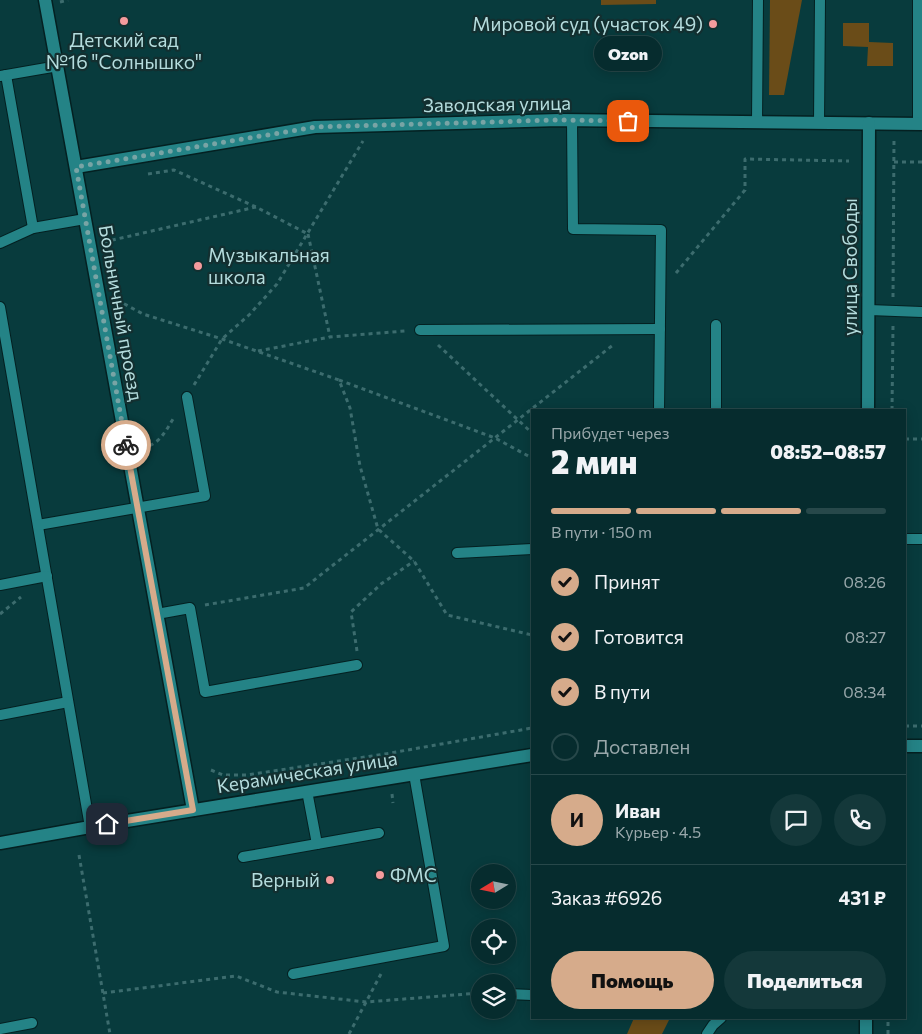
<!DOCTYPE html>
<html lang="ru">
<head>
<meta charset="utf-8">
<style>
	:root { --surface:#062c2e; --page:#14383a; --text:#f1f3f6; --muted:#98a7aa; --line:#27484a; --accent:#d6ab8b }
	body { margin:0; font-family:Commissioner,sans-serif; background:var(--page); color:var(--text); height:100vh; display:flex; flex-direction:column; font-size:19px; white-space:nowrap }
	* { box-sizing:border-box; margin:0 }
	p { font-size:16px; color:var(--muted) }
	.icon { flex:none; width:28px; height:28px; fill:none; stroke:currentColor; stroke-width:2; stroke-linecap:round; stroke-linejoin:round }
	.map { position:relative; flex:1; overflow:hidden }
	.details { position:absolute; left:531px; top:409px; width:375px; height:610px; display:flex; flex-direction:column; background:var(--surface); border-radius:0px; box-shadow:0 2px 12px #0003,0 0 0 1px var(--line) }
	.details>* { flex:none }
	.needle { width:32px; rotate:260deg }
	.controls { position:absolute; left:471px; top:864px; display:grid; gap:10px }
	.controls a { display:grid; place-items:center; width:45px; height:45px; border-radius:50%; background:var(--surface); box-shadow:0 2px 12px #0003,0 0 0 1px var(--line); font-size:25px }
	.pin { position:absolute; display:grid; place-items:center; width:42px; height:42px; color:#fff; margin:-21px; border-radius:10px; box-shadow:0 2px 8px #0006 }
	.courier { position:absolute; display:grid; place-items:center; width:50px; height:50px; margin:-25px; border:4px solid #d6ab8b; border-radius:50%; background:#fff; color:#222; box-shadow:0 1px 6px #0007 }
	.bubble { position:absolute; height:35px; border-radius:18px; background:var(--surface); box-shadow:0 2px 12px #0003,0 0 0 1px var(--line); font-size:16px; font-weight:800; line-height:35px; text-align:center }
	.overview em { font-style:normal; font-weight:800 }
	.overview div { display:flex; flex-direction:column-reverse }
	.overview { display:flex; align-items:center; justify-content:space-between; height:85px; padding:0 20px }
	h1 { font-size:32px; font-weight:800; line-height:38px }
	.bar { display:grid; grid-template-columns:repeat(4,1fr); gap:8px 5px; align-content:center; height:60px; padding:0 20px }
	.bar i { height:6px; border-radius:4px; background:var(--line) }
	.bar .active { background:var(--accent) }
	.bar p { grid-column:span 4 }
	.line { display:flex; align-items:center; gap:12px; padding:0 20px; border-top:1px solid var(--line) }
	.line div { flex:1 }
	.round { display:grid; place-items:center; flex:none; width:52px; height:52px; border-radius:26px; background:var(--page) }
	ol { padding:0 20px; list-style:none }
	li { display:flex; align-items:center; gap:15px; height:55px }
	li p { margin-inline-start:auto }
	li .icon { padding:5px; border-radius:50%; background:var(--accent); color:#111; stroke-width:4 }
	li:last-child { color:var(--muted) }
	li i { width:28px; height:28px; border:2px solid var(--line); border-radius:50% }
	.button { display:flex; gap:10px; margin-top:auto; padding:10px 20px }
	.button a { flex:1; height:58px; border-radius:30px; background:var(--accent); color:#111; font-size:20px; font-weight:800; line-height:58px; text-align:center }
	.button a+a { background:var(--page); color:var(--text) }
	.map>svg:first-child { display:block }
</style>
</head>
<body>
<div class="map">
<svg width="922" height="1034" viewBox="0 0 922 1034">
	<rect width="100%" height="100%" fill="#083b3d"/>
	<g fill="#6a4c18">
		<polygon points="601,0 656,0 656,4 601,5"/>
		<polygon points="770,0 802,0 784,95 769,95"/>
		<polygon points="843,23 869,23 869,42 893,43 893,66 867,66 868,47 843,46"/>
		<polygon points="634,1018 670,1018 662,1034 627,1034"/>
	</g>
	<g fill="none" stroke-linecap="round" stroke-linejoin="round">
		<defs>
			<g id="service">
				<polyline points="918,0 918,124"/>
				<polyline points="6,75 33,228"/>
				<polyline points="0,76 58,66"/>
				<polyline points="572,120 573,229 661,230 659,410"/>
				<polyline points="757,122 758,0"/>
				<polyline points="819,123 820,0"/>
				<polyline points="0,243 33,228 85,219"/>
				<polyline points="0,307 90,827"/>
				<polyline points="869,310 922,312"/>
				<polyline points="420,330 660,329"/>
				<polyline points="716,410 716,325"/>
				<polyline points="38,525 205,496 187,397"/>
				<polyline points="905,539 922,539"/>
				<polyline points="457,553 532,549"/>
				<polyline points="0,585 47,576"/>
				<polyline points="157,614 190,608 205,692 357,665"/>
				<polyline points="0,715 68,702"/>
				<polyline points="307,791 317,844"/>
				<polyline points="243,857 379,833"/>
				<polyline points="293,974 444,946 414,774"/>
				<polyline points="508,994 532,995"/>
				<polyline points="0,1029 32,1023"/>
				<polyline points="707,1034 713,1025 721,1018"/>
			</g>
			<g id="minor">
				<polyline points="76,167 315,127 559,120 922,124"/>
				<polyline points="868,410 869,123"/>
				<polyline points="866,1034 866,1018"/>
			</g>
			<polyline id="tertiary" points="45,0 193,810"/>
			<g id="secondary">
				<polyline points="905,746 922,746"/>
				<polyline points="0,843 90,827 532,755"/>
			</g>
		</defs>
		<use href="#service" stroke="#042021" stroke-width="12"/>
		<use href="#minor" stroke="#042021" stroke-width="15"/>
		<use href="#tertiary" stroke="#042021" stroke-width="15"/>
		<use href="#secondary" stroke="#042021" stroke-width="15"/>
		<g stroke="#3c6c6e" stroke-width="3" stroke-dasharray="4 4" stroke-linecap="butt">
			<polyline points="60,2 68,0"/>
			<polyline points="72,65 87,61"/>
			<polyline points="894,162 922,162"/>
			<polyline points="148,174 174,170 256,207 308,234"/>
			<polyline points="308,234 330,337"/>
			<polyline points="104,242 256,207"/>
			<polyline points="676,273 745,190 745,159 849,161"/>
			<polyline points="893,297 894,138"/>
			<polyline points="117,300 143,314 222,339 339,380 350,408 360,466 378,529 414,561 447,615 532,635"/>
			<polyline points="438,345 532,433"/>
			<polyline points="258,351 330,337 405,331"/>
			<polyline points="339,380 495,438 532,458"/>
			<polyline points="194,385 222,339 250,314 277,284 363,141"/>
			<polyline points="892,410 893,326"/>
			<polyline points="905,439 922,439"/>
			<path d="M142,448C161,444 165,431 175,416"/>
			<polyline points="205,605 304,588 613,345"/>
			<polyline points="0,614 21,597"/>
			<polyline points="357,651 351,612 381,584 414,561"/>
			<polyline points="905,726 922,726"/>
			<polyline points="211,770 223,775 247,775 385,754 532,728"/>
			<polyline points="392,794 393,803"/>
			<polyline points="79,855 110,1034"/>
			<polyline points="103,993 236,976 277,992 366,1002 480,993"/>
			<polyline points="349,1034 382,972"/>
			<polyline points="888,1034 888,1018"/>
		</g>
		<use href="#service" stroke="#248386" stroke-width="10"/>
		<use href="#minor" stroke="#248386" stroke-width="12"/>
		<use href="#tertiary" stroke="#248386" stroke-width="12"/>
		<use href="#secondary" stroke="#248386" stroke-width="12"/>
	</g>
	<g fill="none" stroke-linecap="round" stroke-linejoin="round">
		<polyline stroke="#78a4a5" stroke-width="5" stroke-dasharray="0 9" points="126,445 76,167 315,127 558,120 628,121"/>
		<polyline stroke="#d6ab8b" stroke-width="6" points="107,824 193,810 126,445"/>
	</g>
	<g fill="#f59b9d" stroke="#132f30" stroke-width="2">
		<circle cx="124" cy="21" r="5"/>
		<circle cx="713" cy="24" r="5"/>
		<circle cx="198" cy="266" r="5"/>
		<circle cx="380" cy="875" r="5"/>
		<circle cx="330" cy="880" r="5"/>
	</g>
	<g text-anchor="middle" stroke-width="4.5" stroke-linejoin="round" paint-order="stroke">
		<g font-size="19" fill="#b4dcdd" stroke="#132f30" text-anchor="end">
			<text x="703" y="31">Мировой суд (участок 49)</text>
			<text x="124" y="47" text-anchor="middle">Детский сад<tspan x="124" dy="22">№16 "Солнышко"</tspan></text>
			<text x="208" y="262" text-anchor="start">Музыкальная<tspan x="208" dy="22">школа</tspan></text>
			<text x="390" y="882" text-anchor="start">ФМС</text>
			<text x="320" y="887">Верный</text>
		</g>
		<g font-size="19" fill="#b4dcdd" stroke="#132f30">
			<text transform="translate(497 104) rotate(-1)" y="7">Заводская улица</text>
			<text transform="translate(850 267) rotate(-90)" y="7">улица Свободы</text>
			<text transform="translate(121 313) rotate(80)" y="7">Больничный проезд</text>
			<text transform="translate(307 772) rotate(-9)" y="7">Керамическая улица</text>
		</g>
	</g>
</svg>
<div class="controls">
<a><svg class="needle" viewBox="-14 -14 28 28"><path d="M0-13l5 13h-10z" fill="#e53935"/><path d="M0 13l5-13h-10z" fill="#98a7aa"/></svg></a>
<a><svg class="icon" aria-label="locate" viewBox="0 0 24 24"><circle cx="12" cy="12" r="6"/><path d="M12 2v4M12 18v4M2 12h4M18 12h4"/></svg></a>
<a><svg class="icon" aria-label="layers" viewBox="0 0 24 24"><path d="M12 4l9 5-9 5-9-5zM3 14l9 5 9-5"/></svg></a>
</div>
<div class="pin" style="left:628px;top:121px;background:#ea580c"><svg class="icon" aria-label="bag" viewBox="0 0 24 24"><path d="M5 8h14l-1 12H6zM9 8a3 3 0 0 1 6 0"/></svg></div>
<div class="pin" style="left:107px;top:824px;background:#1f2937"><svg class="icon" aria-label="home" viewBox="0 0 24 24"><path d="M3 11l9-7 9 7M6 9v11h12V9"/></svg></div>
<div class="courier" style="left:126px;top:445px"><svg class="icon" aria-label="bike" viewBox="0 0 24 24"><circle cx="6" cy="16" r="4"/><circle cx="18" cy="16" r="4"/><path d="M6 16l4-8h5l3 8M10 8l3 8H6M13 5h3"/></svg></div>
<div class="bubble" style="left:594px;top:36px;width:68px">Ozon</div>
<section class="details">
<div class="overview"><div><h1>2 мин</h1><p>Прибудет через</p></div><em>08:52–08:57</em></div>
<div class="bar"><i class="active"></i><i class="active"></i><i class="active"></i><i></i><p>В пути · 150 m</p></div>
<ol>
<li><svg class="icon" aria-label="check" viewBox="0 0 24 24"><path d="M5 12l5 5 9-10"/></svg>Принят<p>08:26</p></li>
<li><svg class="icon" aria-label="check" viewBox="0 0 24 24"><path d="M5 12l5 5 9-10"/></svg>Готовится<p>08:27</p></li>
<li><svg class="icon" aria-label="check" viewBox="0 0 24 24"><path d="M5 12l5 5 9-10"/></svg>В пути<p>08:34</p></li>
<li><i></i>Доставлен</li>
</ol>
<div class="line" style="height:90px"><b class="round" style="background:var(--accent);color:#111">И</b><div><b>Иван</b><p>Курьер · 4.5</p></div><a class="round"><svg class="icon" aria-label="chat" viewBox="0 0 24 24"><path d="M4 5h16v11H9l-5 4z"/></svg></a><a class="round"><svg class="icon" aria-label="phone" viewBox="0 0 24 24"><path d="M5 4h4l2 5-3 2q2 4 5 5l2-3 5 2v4C11 20 4 13 5 4z"/></svg></a></div>
<div class="line" style="height:65px"><div>Заказ #6926</div><b>431 ₽</b></div>
<div class="button"><a>Помощь</a><a>Поделиться</a></div>
</section>
</div>
</body>
</html>
